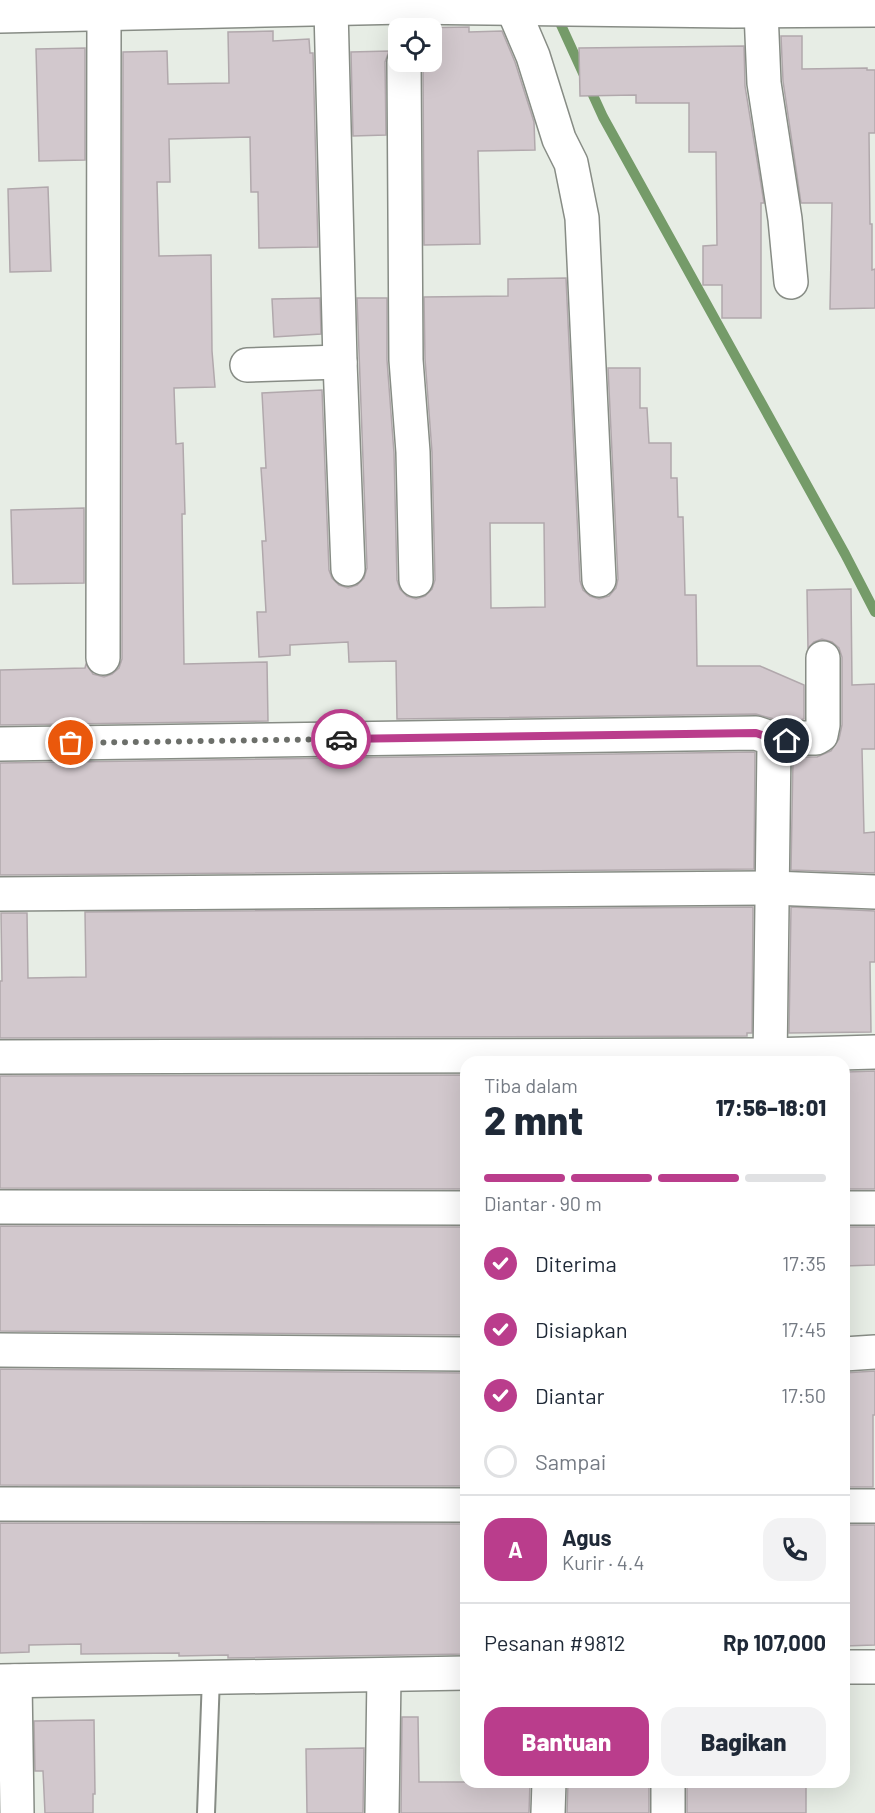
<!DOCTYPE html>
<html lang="id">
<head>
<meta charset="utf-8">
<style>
	:root { --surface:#fff; --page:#f2f2f3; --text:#1f2937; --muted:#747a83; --line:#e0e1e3; --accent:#ba3d8c }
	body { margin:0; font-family:Barlow,sans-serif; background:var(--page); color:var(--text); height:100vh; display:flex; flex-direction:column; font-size:22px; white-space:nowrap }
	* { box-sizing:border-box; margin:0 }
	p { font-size:20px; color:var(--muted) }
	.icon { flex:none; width:33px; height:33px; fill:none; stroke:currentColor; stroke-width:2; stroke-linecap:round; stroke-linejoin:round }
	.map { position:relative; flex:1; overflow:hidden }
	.drawer { position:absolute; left:460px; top:1056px; width:390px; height:732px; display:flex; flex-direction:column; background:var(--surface); border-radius:18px; box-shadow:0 6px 24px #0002 }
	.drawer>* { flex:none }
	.buttons { position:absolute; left:388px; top:18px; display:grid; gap:12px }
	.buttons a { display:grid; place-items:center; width:54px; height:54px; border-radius:12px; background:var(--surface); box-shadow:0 6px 24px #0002; font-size:30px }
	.pin { position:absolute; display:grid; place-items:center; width:51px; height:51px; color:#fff; margin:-26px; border:3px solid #fff; border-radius:50%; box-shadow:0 2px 6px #0007 }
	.courier { position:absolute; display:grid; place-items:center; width:60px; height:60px; margin:-30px; border:4px solid #ba3d8c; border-radius:50%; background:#fff; color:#222; box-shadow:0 2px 8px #0007 }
	.overview em { font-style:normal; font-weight:800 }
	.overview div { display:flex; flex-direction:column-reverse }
	.overview { display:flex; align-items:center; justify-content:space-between; height:102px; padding:0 24px }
	h1 { font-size:39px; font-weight:800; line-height:45px }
	.bar { display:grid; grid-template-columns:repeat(4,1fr); gap:9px 6px; align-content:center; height:72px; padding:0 24px }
	.bar i { height:8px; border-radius:4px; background:var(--line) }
	.bar .selected { background:var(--accent) }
	.bar p { grid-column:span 4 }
	.line { display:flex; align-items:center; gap:15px; padding:0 24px; border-top:2px solid var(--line) }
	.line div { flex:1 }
	.round { display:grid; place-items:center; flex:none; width:63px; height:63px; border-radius:18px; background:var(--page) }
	ol { padding:0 24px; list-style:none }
	li { display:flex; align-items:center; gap:18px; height:66px }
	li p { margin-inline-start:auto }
	li .icon { padding:6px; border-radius:50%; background:var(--accent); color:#fff; stroke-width:4 }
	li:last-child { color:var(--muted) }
	li i { width:33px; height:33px; border:3px solid var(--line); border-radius:50% }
	.cta { display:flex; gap:12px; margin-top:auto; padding:12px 24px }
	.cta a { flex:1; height:69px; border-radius:18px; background:var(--accent); color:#fff; font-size:24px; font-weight:800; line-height:69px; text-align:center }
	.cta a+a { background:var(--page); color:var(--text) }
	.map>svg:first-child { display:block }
</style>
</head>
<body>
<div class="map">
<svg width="875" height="1813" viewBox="0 0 875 1813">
	<rect width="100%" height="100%" fill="#e7ede5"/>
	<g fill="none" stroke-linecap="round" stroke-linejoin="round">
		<polyline stroke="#759b69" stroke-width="10" points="556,14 603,117 845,554 875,612"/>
	</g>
	<g fill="#d2c8cd" stroke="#b1a8ac" stroke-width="1.5" fill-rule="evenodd">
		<polygon points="469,27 469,32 502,31 515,62 534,122 535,150 478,151 480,244 424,245 423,62 432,62 432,28 412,28"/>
		<polygon points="273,31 273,41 309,39 310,53 313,53 318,247 259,248 258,192 251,192 250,137 169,139 170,182 157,182 159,256 211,255 212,351 215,387 174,388 176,444 183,443 185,514 182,514 184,664 267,662 268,721 0,725 0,670 85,668 86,664 93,674 104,677 112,674 119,668 122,659 123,52 167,51 168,84 229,83 228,32"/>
		<polygon points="781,36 802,36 802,69 867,68 867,70 875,70 875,133 869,133 870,224 872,224 872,270 875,269 875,308 830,309 832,203 801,203 783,81"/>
		<polygon points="744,46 745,86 764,203 761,203 761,318 722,318 722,285 703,285 703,246 717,245 716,152 689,152 689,103 636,103 636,95 580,96 579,48"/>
		<polygon points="85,48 85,160 39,161 36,49"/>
		<polygon points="389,51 385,62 386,135 353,136 351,52"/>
		<polygon points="48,187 51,271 10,272 8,189"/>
		<path d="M566,278L580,581L583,590L590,596L599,599L609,596L616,588L618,579L608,368H640V408H647L649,443H671V478H677L678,517H683L685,595H696L697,666H760L804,685V719L781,724L774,719L756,714L397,719L396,661L349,662L348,642L290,645V655L259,657L257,612H266L262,541H266L261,468H266L262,393L322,390L329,570L332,578L339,585L348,588L357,585L364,578L367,568L357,298H387V360L394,453L397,580L400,589L407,596L416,599L425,596L432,589L435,580L432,452L425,359L424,297L508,296V279ZM490,523H544L545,607L491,608Z"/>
		<polygon points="320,298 321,334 274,337 272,299"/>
		<polygon points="84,508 84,583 13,584 11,510"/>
		<polygon points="851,589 852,685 875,684 875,749 862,749 864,833 875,832 875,873 791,870 793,759 802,757 817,757 831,751 839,739 842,725 842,657 839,648 832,642 822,639 814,642 808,648 807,590"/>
		<polygon points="755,752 754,869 0,875 0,763"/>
		<polygon points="753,907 752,1033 747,1033 747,1036 0,1038 0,981 2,981 1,913 27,913 28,978 86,977 85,912"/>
		<polygon points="791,907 875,911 875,962 870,962 871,1032 789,1033"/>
		<polygon points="875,1071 875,1189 844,1189 844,1127 848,1127 847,1072"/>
		<polygon points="466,1075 466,1189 0,1188 0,1076"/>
		<polygon points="0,1226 466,1227 466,1335 0,1331"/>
		<polygon points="844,1227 875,1227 875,1265 844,1266"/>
		<polygon points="0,1369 466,1373 466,1486 0,1485"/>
		<polygon points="875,1371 875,1415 873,1415 873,1487 844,1487 844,1373"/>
		<polygon points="0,1523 466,1524 466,1654 228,1658 228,1655 179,1656 179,1653 81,1654 81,1644 29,1645 29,1652 0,1653"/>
		<polygon points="844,1525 875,1525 875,1645 844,1646"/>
		<polygon points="402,1717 418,1717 419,1782 530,1782 529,1813 401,1813"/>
		<polygon points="94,1720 95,1794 93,1794 93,1813 45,1813 43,1771 35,1771 34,1721"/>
		<polygon points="364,1748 363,1813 307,1813 306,1749"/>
		<polygon points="568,1782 649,1782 649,1813 567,1813"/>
		<polygon points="687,1783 729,1783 729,1787 806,1786 806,1813 687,1813"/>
	</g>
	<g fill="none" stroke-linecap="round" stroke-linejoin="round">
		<defs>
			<polyline id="service" points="206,1813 211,1677"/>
			<g id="minor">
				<polyline points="331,9 340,362 348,569"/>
				<polyline points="513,9 533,56 559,139 571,163 582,218 599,580"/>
				<polyline points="761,11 764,83 785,219 791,282"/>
				<polyline points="0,16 404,7 733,11 875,10"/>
				<polyline points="404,62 406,360 413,452 416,580"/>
				<polyline points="247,365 340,362"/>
				<polyline points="103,658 104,14"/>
				<polyline points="0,744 756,733 768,737 774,745 770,1062"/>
				<polyline points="774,745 800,738 816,738 821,735 823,725 823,658"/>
				<polyline points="0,894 772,888 875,892"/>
				<polyline points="0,1057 770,1055 875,1052"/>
				<polyline points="0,1207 466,1208"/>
				<polyline points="844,1208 875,1208"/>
				<polyline points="0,1350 466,1354"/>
				<polyline points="844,1354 875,1352"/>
				<polyline points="0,1504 466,1505"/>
				<polyline points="844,1506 875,1506"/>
				<polyline points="844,1667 875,1667"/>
				<polyline points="0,1681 466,1673"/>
				<polyline points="15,1681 17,1813"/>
				<polyline points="382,1813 384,1675"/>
				<polyline points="548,1813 549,1782"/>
				<polyline points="668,1813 668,1782"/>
			</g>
		</defs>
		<use href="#service" stroke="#878c85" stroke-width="20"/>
		<use href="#minor" stroke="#878c85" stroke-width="36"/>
		<use href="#service" stroke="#fff" stroke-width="16"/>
		<use href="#minor" stroke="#fff" stroke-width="33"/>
	</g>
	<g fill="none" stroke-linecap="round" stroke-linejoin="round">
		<polyline stroke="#6c6f6a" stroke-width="6" stroke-dasharray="0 10.8" points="71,743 341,739"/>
		<polyline stroke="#ba3d8c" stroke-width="8" points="341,739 756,733 768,737 774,745 787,741"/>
	</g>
</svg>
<div class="buttons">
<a><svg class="icon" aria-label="locate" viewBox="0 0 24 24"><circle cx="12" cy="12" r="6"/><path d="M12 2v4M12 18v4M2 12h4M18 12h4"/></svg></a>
</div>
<div class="pin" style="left:71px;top:743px;background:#ea580c"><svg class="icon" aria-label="bag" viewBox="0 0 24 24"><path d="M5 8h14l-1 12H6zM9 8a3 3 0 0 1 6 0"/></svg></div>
<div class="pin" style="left:787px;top:741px;background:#1f2937"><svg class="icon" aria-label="home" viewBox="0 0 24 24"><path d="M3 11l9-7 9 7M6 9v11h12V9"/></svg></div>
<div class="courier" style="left:341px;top:739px"><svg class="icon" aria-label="car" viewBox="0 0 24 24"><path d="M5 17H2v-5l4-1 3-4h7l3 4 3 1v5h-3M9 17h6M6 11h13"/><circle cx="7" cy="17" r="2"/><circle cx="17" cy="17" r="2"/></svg></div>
<section class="drawer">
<div class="overview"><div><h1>2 mnt</h1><p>Tiba dalam</p></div><em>17:56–18:01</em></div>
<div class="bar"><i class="selected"></i><i class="selected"></i><i class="selected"></i><i></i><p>Diantar · 90 m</p></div>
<ol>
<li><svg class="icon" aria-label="check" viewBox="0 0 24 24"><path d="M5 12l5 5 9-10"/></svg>Diterima<p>17:35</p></li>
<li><svg class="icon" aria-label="check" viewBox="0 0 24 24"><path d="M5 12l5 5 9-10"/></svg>Disiapkan<p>17:45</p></li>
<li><svg class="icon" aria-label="check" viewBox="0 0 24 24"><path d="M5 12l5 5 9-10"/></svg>Diantar<p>17:50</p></li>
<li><i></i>Sampai</li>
</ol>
<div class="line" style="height:108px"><b class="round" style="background:var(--accent);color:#fff">A</b><div><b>Agus</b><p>Kurir · 4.4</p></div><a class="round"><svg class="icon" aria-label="phone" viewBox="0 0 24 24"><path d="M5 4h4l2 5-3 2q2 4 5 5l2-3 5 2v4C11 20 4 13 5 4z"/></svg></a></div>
<div class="line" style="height:78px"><div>Pesanan #9812</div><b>Rp 107,000</b></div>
<div class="cta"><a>Bantuan</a><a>Bagikan</a></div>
</section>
</div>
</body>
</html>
